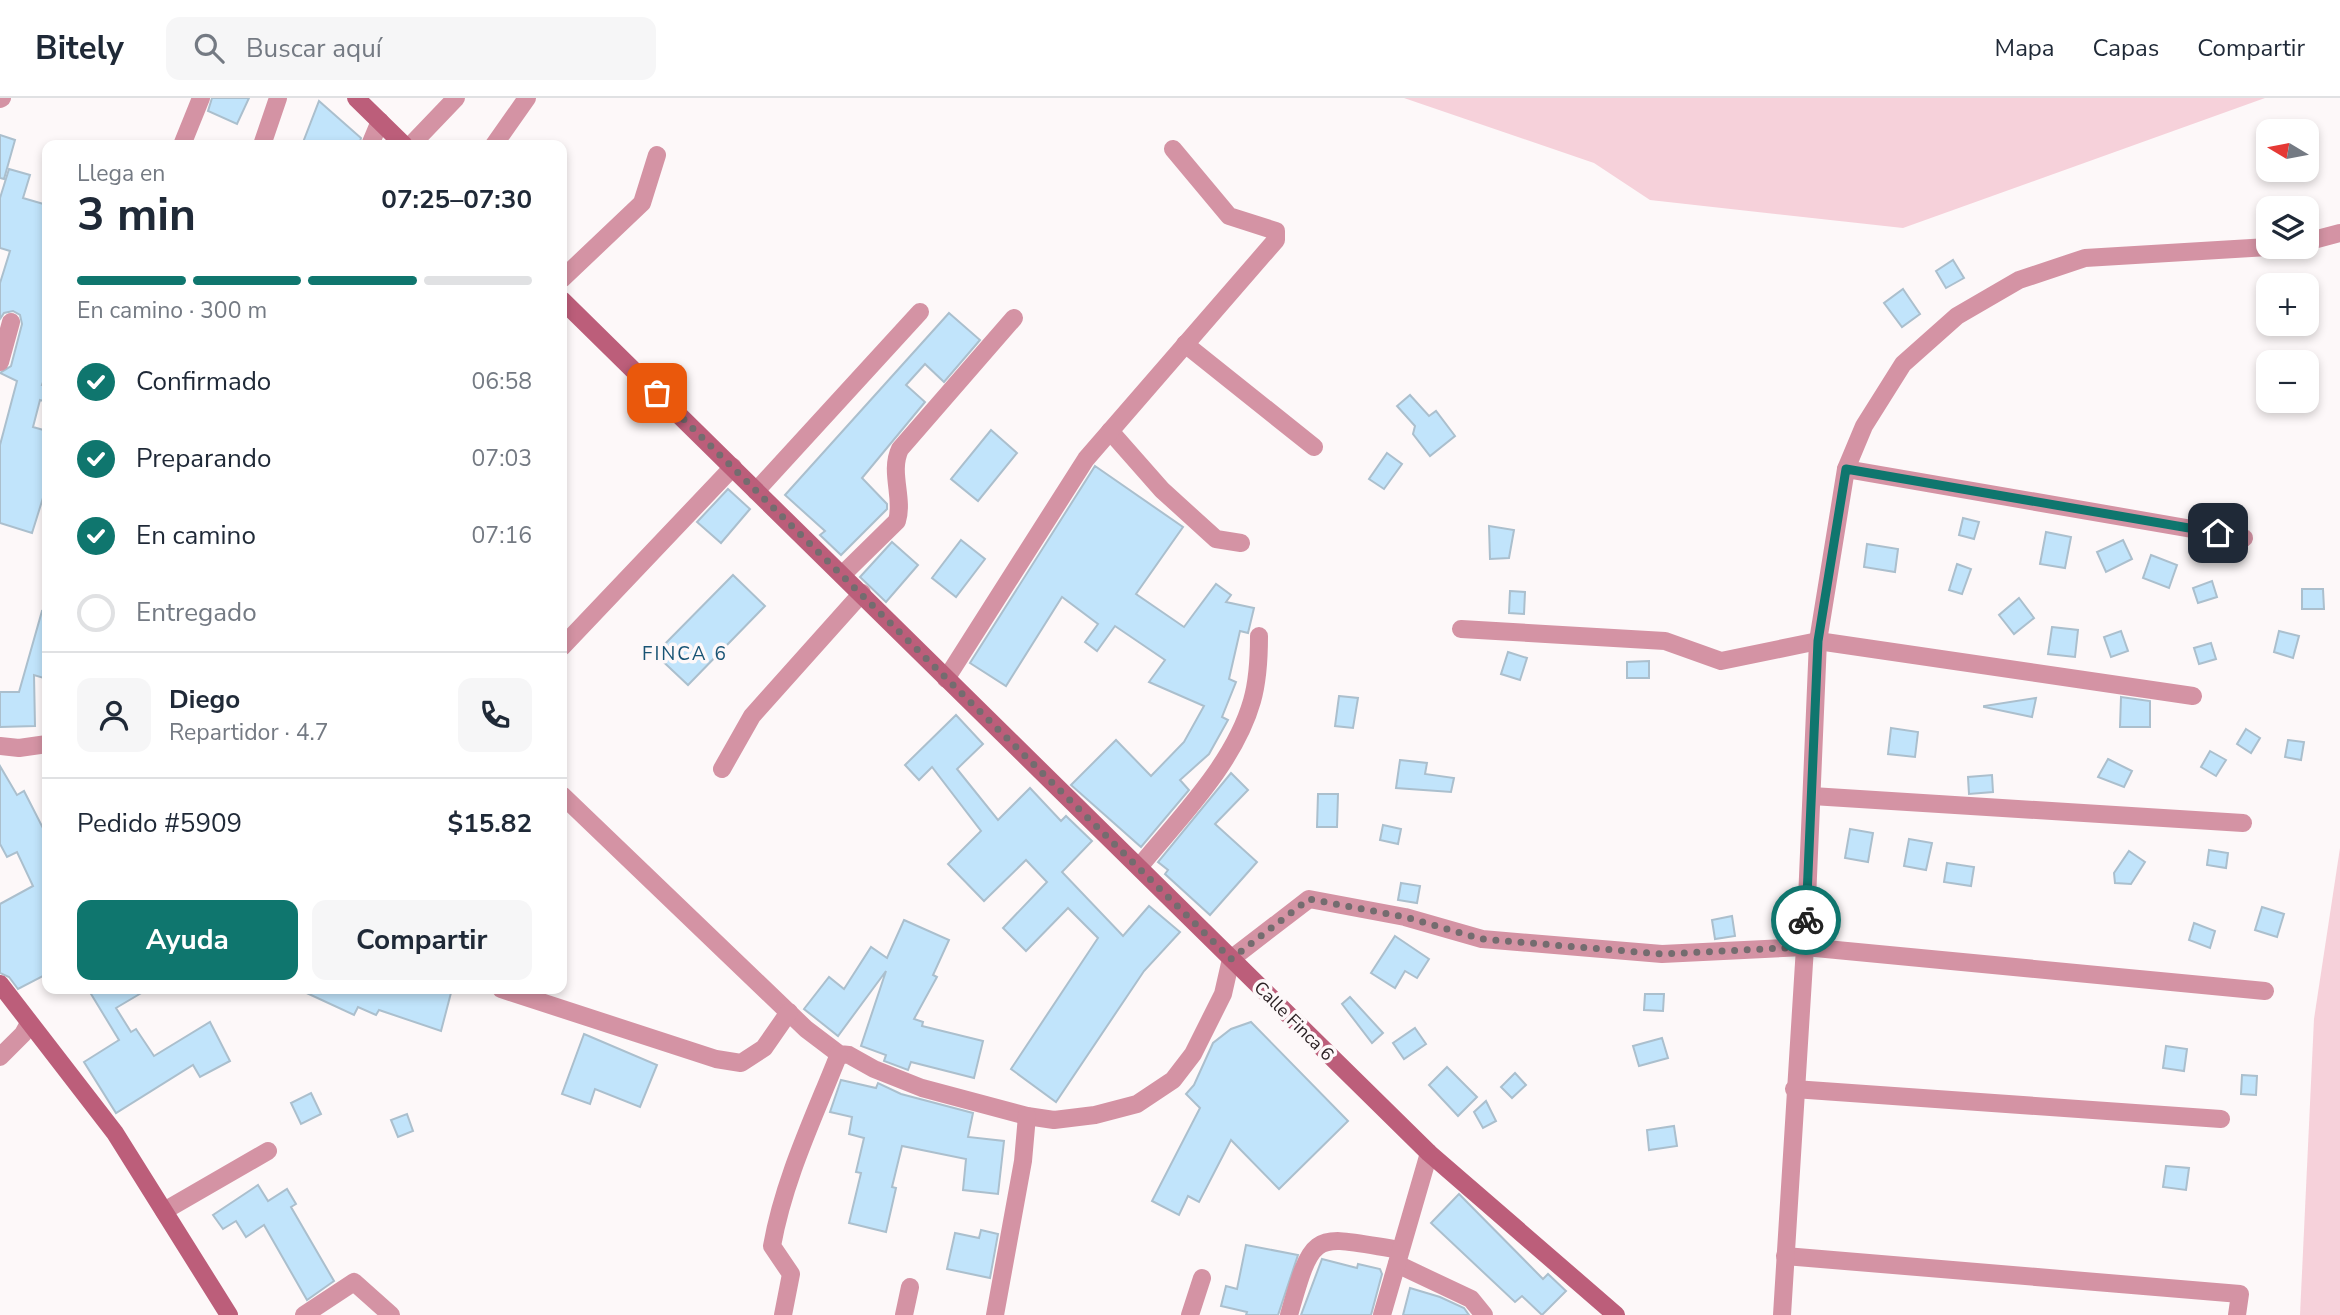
<!DOCTYPE html>
<html lang="es">
<head>
<meta charset="utf-8">
<style>
	:root { --surface:#fff; --page:#f6f6f7; --text:#1f2937; --muted:#747a83; --line:#e0e1e3; --accent:#0f766e }
	body { margin:0; font-family:"Nunito Sans",sans-serif; background:var(--page); color:var(--text); height:100vh; display:flex; flex-direction:column; font-size:26px; white-space:nowrap }
	* { box-sizing:border-box; margin:0 }
	p { font-size:23px; color:var(--muted) }
	.icon { flex:none; width:38px; height:38px; fill:none; stroke:currentColor; stroke-width:2; stroke-linecap:round; stroke-linejoin:round }
	.map { position:relative; flex:1; overflow:hidden }
	.side { position:absolute; left:42px; top:42px; width:525px; height:854px; display:flex; flex-direction:column; background:var(--surface); border-radius:14px; box-shadow:0 4px 10px #0003 }
	.side>* { flex:none }
	.needle { width:46px; rotate:280deg }
	.fabs { position:absolute; left:2256px; top:21px; display:grid; gap:14px }
	.fabs a { display:grid; place-items:center; width:63px; height:63px; border-radius:14px; background:var(--surface); box-shadow:0 4px 10px #0003; font-size:35px }
	.pin { position:absolute; display:grid; place-items:center; width:60px; height:60px; color:#fff; margin:-30px; border-radius:14px; box-shadow:0 4px 10px #0006 }
	.courier { position:absolute; display:grid; place-items:center; width:70px; height:70px; margin:-35px; border:5px solid #0f766e; border-radius:50%; background:#fff; color:#222; box-shadow:0 2px 9px #0007 }
	.overview em { font-style:normal; font-weight:700 }
	.overview div { display:flex; flex-direction:column-reverse }
	.overview { display:flex; align-items:center; justify-content:space-between; height:119px; padding:0 35px }
	h1 { font-size:46px; font-weight:700; line-height:52px }
	.bar { display:grid; grid-template-columns:repeat(4,1fr); gap:10px 7px; align-content:center; height:84px; padding:0 35px }
	.bar i { height:9px; border-radius:5px; background:var(--line) }
	.bar .selected { background:var(--accent) }
	.bar p { grid-column:span 4 }
	.line { display:flex; align-items:center; gap:18px; padding:0 35px; border-top:2px solid var(--line) }
	.line div { flex:1 }
	.round { display:grid; place-items:center; flex:none; width:74px; height:74px; border-radius:14px; background:var(--page) }
	ol { padding:0 35px; list-style:none }
	li { display:flex; align-items:center; gap:21px; height:77px }
	li p { margin-inline-start:auto }
	li .icon { padding:7px; border-radius:50%; background:var(--accent); color:#fff; stroke-width:4 }
	li:last-child { color:var(--muted) }
	li i { width:38px; height:38px; border:4px solid var(--line); border-radius:50% }
	.button { display:flex; gap:14px; margin-top:auto; padding:14px 35px }
	.button a { flex:1; height:80px; border-radius:14px; background:var(--accent); color:#fff; font-size:28px; font-weight:700; line-height:80px; text-align:center }
	.button a+a { background:var(--page); color:var(--text) }
	header { display:flex; align-items:center; gap:42px; box-sizing:border-box; height:98px; padding:0 35px; background:var(--surface); border-bottom:2px solid var(--line) }
	header strong { font-size:33px }
	nav { display:flex; gap:38px; margin-inline-start:auto; font-size:24px }
	.search { width:490px; height:63px; background:var(--page); display:flex; align-items:center; gap:18px; box-sizing:border-box; padding:0 24px; border-radius:14px; color:var(--muted); font-size:26px }
	.map>svg:first-child { display:block }
</style>
</head>
<body>
<header>
<strong>Bitely</strong>
<div class="search"><svg class="icon" aria-label="search" viewBox="0 0 24 24"><circle cx="10" cy="10" r="6"/><path d="M15 15l6 6"/></svg>Buscar aquí</div>
<nav><a>Mapa</a><a>Capas</a><a>Compartir</a></nav>
</header>
<div class="map">
<svg width="2340" height="1217" viewBox="0 0 2340 1217">
	<rect width="100%" height="100%" fill="#fdf8f9"/>
	<g fill="#f6d1da">
		<polygon points="1404,0 2265,0 1903,130 1650,102 1594,65"/>
		<polygon points="2340,750 2340,1217 2300,1217 2314,921"/>
	</g>
	<g fill="#c1e4fb" stroke="#abbfcd" stroke-width="2">
		<polygon points="212,0 249,0 237,26 208,13"/>
		<polygon points="319,3 361,40 359,47 302,47"/>
		<polygon points="0,37 15,42 4,81 0,80"/>
		<polygon points="9,71 30,77 23,100 47,107 47,272 42,287 47,288 47,304 40,302 33,329 47,333 47,387 32,435 0,425 0,347 17,283 0,275 11,268 22,226 20,217 13,213 4,215 0,221 0,185 10,153 0,150 0,100"/>
		<polygon points="1953,162 1964,180 1946,190 1936,173"/>
		<polygon points="1903,191 1920,216 1902,229 1884,205"/>
		<polygon points="949,215 980,242 944,284 925,266 906,287 925,304 862,380 887,406 887,411 841,457 820,437 825,433 785,397"/>
		<polygon points="1410,297 1429,318 1436,313 1455,338 1430,358 1413,336 1415,328 1397,308"/>
		<polygon points="991,332 1017,355 978,403 951,381"/>
		<polygon points="1387,355 1402,366 1384,391 1369,381"/>
		<polygon points="1095,368 1183,429 1136,496 1184,529 1216,486 1231,497 1226,504 1254,510 1248,535 1240,533 1229,581 1236,584 1222,619 1228,622 1209,656 1180,682 1189,692 1141,749 1071,687 1116,642 1151,678 1184,644 1204,608 1149,584 1165,562 1115,528 1097,553 1085,544 1098,526 1062,499 1006,588 970,565"/>
		<polygon points="728,391 750,411 721,445 697,424"/>
		<polygon points="1963,420 1979,424 1974,441 1959,437"/>
		<polygon points="1489,428 1514,432 1509,460 1490,461"/>
		<polygon points="2046,434 2071,439 2065,470 2040,466"/>
		<polygon points="961,442 985,461 956,499 932,480"/>
		<polygon points="2123,442 2132,461 2106,474 2097,454"/>
		<polygon points="892,444 918,467 886,504 860,479"/>
		<polygon points="1867,446 1898,451 1895,474 1864,469"/>
		<polygon points="2151,457 2177,467 2169,490 2143,480"/>
		<polygon points="1957,466 1971,471 1962,496 1949,492"/>
		<polygon points="733,477 765,508 688,587 655,556"/>
		<polygon points="2212,483 2217,499 2198,505 2193,490"/>
		<polygon points="2302,491 2323,491 2324,511 2302,511"/>
		<polygon points="1510,493 1525,494 1524,516 1509,515"/>
		<polygon points="2019,500 2034,520 2014,536 1999,517"/>
		<polygon points="42,513 47,514 47,581 34,577 35,628 0,629 0,594 19,594"/>
		<polygon points="2052,529 2078,532 2075,559 2048,556"/>
		<polygon points="2121,533 2128,553 2111,559 2104,539"/>
		<polygon points="2279,533 2299,538 2293,560 2274,554"/>
		<polygon points="2211,545 2216,561 2199,566 2194,550"/>
		<polygon points="1508,554 1527,560 1520,582 1501,576"/>
		<polygon points="1649,563 1649,580 1627,580 1627,564"/>
		<polygon points="1339,598 1358,600 1353,630 1335,628"/>
		<polygon points="2121,599 2150,603 2150,629 2120,629"/>
		<polygon points="2036,600 2032,619 1984,609 1984,608"/>
		<polygon points="956,617 983,646 957,671 998,722 1030,690 1061,723 1066,718 1092,743 1062,774 1123,838 1149,808 1180,834 1144,873 1056,1004 1011,971 1098,840 1068,810 1026,853 1003,830 1047,784 1026,762 984,803 948,766 981,733 932,669 919,682 905,667"/>
		<polygon points="1891,630 1918,634 1915,659 1888,656"/>
		<polygon points="2246,631 2260,640 2251,655 2237,646"/>
		<polygon points="2288,642 2304,644 2301,662 2285,659"/>
		<polygon points="2210,653 2226,662 2216,678 2201,669"/>
		<polygon points="2108,661 2132,673 2124,689 2098,679"/>
		<polygon points="1400,662 1427,665 1425,676 1454,680 1451,694 1396,690"/>
		<polygon points="0,668 17,697 24,693 47,738 47,876 18,891 9,879 0,875 0,806 33,788 17,754 7,759 0,746"/>
		<polygon points="1231,675 1248,692 1215,726 1257,764 1210,817 1165,776 1168,772 1158,764"/>
		<polygon points="1992,677 1993,694 1969,696 1968,679"/>
		<polygon points="1318,696 1338,696 1337,729 1317,729"/>
		<polygon points="1383,727 1401,731 1398,746 1380,742"/>
		<polygon points="1850,731 1873,735 1868,764 1845,760"/>
		<polygon points="1909,741 1932,745 1926,772 1904,768"/>
		<polygon points="2209,752 2228,755 2226,770 2207,767"/>
		<polygon points="2129,753 2145,764 2131,786 2115,785 2114,775"/>
		<polygon points="1947,765 1974,769 1971,788 1944,784"/>
		<polygon points="1401,785 1420,788 1417,805 1398,802"/>
		<polygon points="2262,809 2284,816 2277,839 2255,832"/>
		<polygon points="1732,818 1735,838 1715,841 1712,822"/>
		<polygon points="904,822 949,842 933,877 937,879 914,921 923,924 922,928 983,943 974,980 911,964 908,972 884,963 886,957 861,948 886,873 838,938 804,911 829,879 844,891 871,849 887,860"/>
		<polygon points="2194,825 2215,833 2210,850 2189,842"/>
		<polygon points="1395,838 1429,861 1417,880 1405,873 1395,890 1371,875"/>
		<polygon points="88,891 148,891 116,910 131,934 136,931 154,958 210,924 230,963 200,979 193,967 116,1015 84,964 119,942"/>
		<polygon points="298,891 452,891 441,933 379,912 376,917 358,909 354,917"/>
		<polygon points="1645,896 1664,896 1663,913 1644,912"/>
		<polygon points="1350,899 1383,935 1372,945 1342,906"/>
		<polygon points="1251,924 1348,1023 1279,1091 1231,1042 1199,1104 1188,1098 1179,1117 1152,1103 1200,1010 1186,996 1194,987 1213,945 1231,931"/>
		<polygon points="1415,930 1426,946 1404,961 1393,945"/>
		<polygon points="584,936 657,967 640,1009 595,991 590,1006 562,996"/>
		<polygon points="1662,940 1668,960 1639,968 1633,948"/>
		<polygon points="2166,948 2187,951 2184,973 2163,970"/>
		<polygon points="1447,969 1477,999 1458,1018 1429,987"/>
		<polygon points="1515,975 1526,987 1512,1000 1501,989"/>
		<polygon points="2242,977 2257,978 2256,997 2241,996"/>
		<polygon points="841,982 876,990 878,985 901,996 973,1015 968,1039 1004,1043 998,1096 963,1092 966,1061 902,1048 892,1089 896,1090 886,1134 849,1125 861,1075 856,1074 864,1040 849,1036 852,1019 830,1014"/>
		<polygon points="311,995 321,1016 301,1026 291,1005"/>
		<polygon points="1486,1003 1496,1023 1483,1030 1474,1014"/>
		<polygon points="407,1016 413,1033 398,1039 391,1022"/>
		<polygon points="1674,1028 1677,1048 1649,1052 1647,1032"/>
		<polygon points="2166,1068 2189,1070 2186,1092 2163,1089"/>
		<polygon points="258,1087 268,1103 287,1091 296,1106 291,1109 334,1183 307,1202 264,1127 246,1139 236,1123 223,1131 213,1117"/>
		<polygon points="1459,1096 1543,1181 1548,1176 1566,1193 1542,1217 1522,1198 1515,1204 1431,1125"/>
		<polygon points="981,1132 998,1136 990,1180 947,1171 955,1135 979,1140"/>
		<polygon points="1246,1147 1298,1157 1278,1217 1246,1217 1247,1214 1221,1208 1226,1188 1237,1191"/>
		<polygon points="1322,1161 1357,1170 1358,1166 1380,1171 1382,1176 1371,1217 1301,1217"/>
		<polygon points="1410,1190 1440,1199 1464,1210 1469,1217 1403,1217"/>
	</g>
	<g fill="none" stroke-linecap="round" stroke-linejoin="round">
		<g stroke="#d493a4" stroke-width="18">
			<polyline points="0,1 2,0"/>
			<polyline points="182,47 201,0"/>
			<polyline points="262,47 278,0"/>
			<polyline points="370,47 380,23"/>
			<polyline points="411,47 456,0"/>
			<polyline points="494,47 527,0"/>
			<polyline points="2306,144 2340,135"/>
			<polyline points="562,181 642,105 657,57"/>
			<polyline points="1185,246 1314,349"/>
			<polyline points="0,264 11,224"/>
			<polyline points="1110,333 1162,392 1216,441 1241,445"/>
			<polyline points="1846,371 2244,440"/>
			<polyline points="756,393 920,214"/>
			<path d="M842,477L897,423C904,400 889,374 900,351L1014,220"/>
			<polyline points="1461,531 1665,543 1721,563 1818,543 2193,598"/>
			<polyline points="562,549 733,369"/>
			<polyline points="946,581 1086,361 1276,142 1276,133 1229,118 1173,51"/>
			<polyline points="0,648 19,650 47,646"/>
			<polyline points="722,671 752,618 862,495"/>
			<polyline points="562,697 806,931 839,956 849,957 874,971 922,990 1027,1018 1054,1022 1095,1017 1137,1006 1173,982 1193,956 1223,896 1231,861 1309,801 1405,819 1482,841 1662,856 1805,849 2265,893"/>
			<polyline points="1812,698 2243,725"/>
			<path d="M1140,768C1180,719 1234,666 1252,603C1258,582 1259,560 1259,538"/>
			<polyline points="501,891 716,961 741,965 764,950 789,914"/>
			<polyline points="0,959 23,936 29,925"/>
			<polyline points="1794,991 2221,1021"/>
			<polyline points="164,1113 268,1053"/>
			<polyline points="1785,1158 2240,1196 2237,1217"/>
			<polyline points="1397,1166 1471,1201 1484,1217"/>
			<polyline points="304,1217 354,1184 391,1217"/>
			<path d="M783,1217L791,1176L772,1148C784,1081 814,1019 839,956"/>
			<polyline points="904,1217 910,1189"/>
			<polyline points="995,1217 1023,1063 1027,1018"/>
			<polyline points="1190,1217 1202,1180"/>
			<path d="M1289,1217C1314,1129 1313,1138 1400,1152"/>
			<polyline points="1382,1217 1429,1055"/>
			<polyline points="1782,1217 1805,849 1818,543 1846,371 1864,328 1903,266 1957,218 2019,182 2085,160 2268,149"/>
		</g>
		<g stroke="#bc5e7a" stroke-width="18">
			<polyline points="356,0 404,47"/>
			<polyline points="562,202 1429,1055 1616,1217"/>
			<polyline points="0,886 115,1035 229,1217"/>
		</g>
	</g>
	<g fill="none" stroke-linecap="round" stroke-linejoin="round">
		<polyline stroke="#746c6f" stroke-width="7" stroke-dasharray="0 12.6" points="657,295 1231,861 1309,801 1405,819 1482,841 1662,856 1805,849 1806,822"/>
		<polyline stroke="#0f766e" stroke-width="9" points="1806,822 1818,543 1846,371 2218,435"/>
	</g>
	<g text-anchor="middle" stroke-width="7" stroke-linejoin="round" paint-order="stroke">
		<g font-size="18" fill="#2b2124" stroke="#fdf8f9">
			<text transform="translate(1294 923) rotate(45)" y="6">Calle Finca 6</text>
		</g>
		<g font-size="19" letter-spacing="2" fill="#185374" stroke="#fdf8f9">
			<text x="685" y="562">FINCA 6</text>
		</g>
	</g>
</svg>
<div class="fabs">
<a><svg class="needle" viewBox="-14 -14 28 28"><path d="M0-13l5 13h-10z" fill="#e53935"/><path d="M0 13l5-13h-10z" fill="#747a83"/></svg></a>
<a><svg class="icon" aria-label="layers" viewBox="0 0 24 24"><path d="M12 4l9 5-9 5-9-5zM3 14l9 5 9-5"/></svg></a>
<a>+</a>
<a>−</a>
</div>
<div class="pin" style="left:657px;top:295px;background:#ea580c"><svg class="icon" aria-label="bag" viewBox="0 0 24 24"><path d="M5 8h14l-1 12H6zM9 8a3 3 0 0 1 6 0"/></svg></div>
<div class="pin" style="left:2218px;top:435px;background:#1f2937"><svg class="icon" aria-label="home" viewBox="0 0 24 24"><path d="M3 11l9-7 9 7M6 9v11h12V9"/></svg></div>
<div class="courier" style="left:1806px;top:822px"><svg class="icon" aria-label="bike" viewBox="0 0 24 24"><circle cx="6" cy="16" r="4"/><circle cx="18" cy="16" r="4"/><path d="M6 16l4-8h5l3 8M10 8l3 8H6M13 5h3"/></svg></div>
<section class="side">
<div class="overview"><div><h1>3 min</h1><p>Llega en</p></div><em>07:25–07:30</em></div>
<div class="bar"><i class="selected"></i><i class="selected"></i><i class="selected"></i><i></i><p>En camino · 300 m</p></div>
<ol>
<li><svg class="icon" aria-label="check" viewBox="0 0 24 24"><path d="M5 12l5 5 9-10"/></svg>Confirmado<p>06:58</p></li>
<li><svg class="icon" aria-label="check" viewBox="0 0 24 24"><path d="M5 12l5 5 9-10"/></svg>Preparando<p>07:03</p></li>
<li><svg class="icon" aria-label="check" viewBox="0 0 24 24"><path d="M5 12l5 5 9-10"/></svg>En camino<p>07:16</p></li>
<li><i></i>Entregado</li>
</ol>
<div class="line" style="height:126px"><a class="round"><svg class="icon" aria-label="person" viewBox="0 0 24 24"><circle cx="12" cy="8" r="4"/><path d="M4 21q1-7 8-7t8 7"/></svg></a><div><b>Diego</b><p>Repartidor · 4.7</p></div><a class="round"><svg class="icon" aria-label="phone" viewBox="0 0 24 24"><path d="M5 4h4l2 5-3 2q2 4 5 5l2-3 5 2v4C11 20 4 13 5 4z"/></svg></a></div>
<div class="line" style="height:91px"><div>Pedido #5909</div><b>$15.82</b></div>
<div class="button"><a>Ayuda</a><a>Compartir</a></div>
</section>
</div>
</body>
</html>
